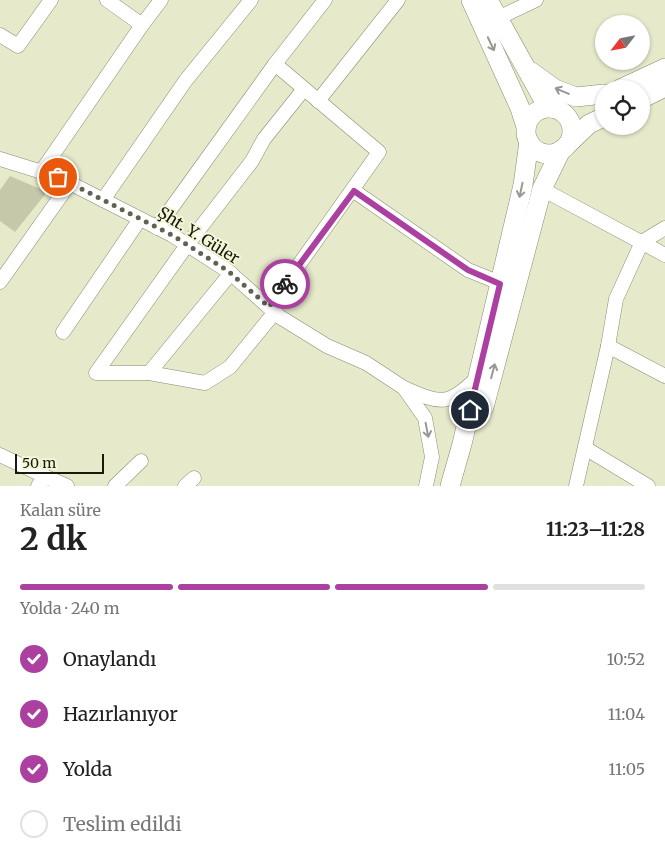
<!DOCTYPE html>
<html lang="tr">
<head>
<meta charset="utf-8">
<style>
	:root { --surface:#fff; --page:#f6f6f6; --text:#222; --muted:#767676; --line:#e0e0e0; --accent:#ac40a0 }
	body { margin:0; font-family:Merriweather,serif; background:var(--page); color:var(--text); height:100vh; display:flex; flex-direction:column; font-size:19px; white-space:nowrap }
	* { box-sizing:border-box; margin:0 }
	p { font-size:16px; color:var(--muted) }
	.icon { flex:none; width:28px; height:28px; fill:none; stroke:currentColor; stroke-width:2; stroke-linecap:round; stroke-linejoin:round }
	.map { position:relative; height:486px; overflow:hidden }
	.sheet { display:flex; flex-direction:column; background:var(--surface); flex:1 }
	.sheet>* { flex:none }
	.needle { width:32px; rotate:238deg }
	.tools { position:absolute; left:595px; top:15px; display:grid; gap:10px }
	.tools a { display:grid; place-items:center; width:55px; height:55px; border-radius:50%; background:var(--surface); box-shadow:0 1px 4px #0004; font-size:25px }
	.scale { position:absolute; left:15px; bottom:12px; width:89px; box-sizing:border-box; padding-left:5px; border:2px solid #19190e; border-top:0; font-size:14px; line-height:18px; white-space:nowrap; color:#19190e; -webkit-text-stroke:4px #f3f6d7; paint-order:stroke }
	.pin { position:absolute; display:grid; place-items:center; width:42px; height:42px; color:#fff; margin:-21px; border:2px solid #fff; border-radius:50%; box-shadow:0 1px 5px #0007 }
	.courier { position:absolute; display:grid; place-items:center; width:50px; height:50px; margin:-25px; border:4px solid #ac40a0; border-radius:50%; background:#fff; color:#222; box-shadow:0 1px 6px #0007 }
	.overview em { font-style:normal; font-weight:700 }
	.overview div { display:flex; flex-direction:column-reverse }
	.overview { display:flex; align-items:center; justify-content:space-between; height:85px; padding:0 20px }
	h1 { font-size:32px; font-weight:700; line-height:38px }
	.bar { display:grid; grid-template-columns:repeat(4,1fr); gap:8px 5px; align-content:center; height:60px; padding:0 20px }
	.bar i { height:6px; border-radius:4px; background:var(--line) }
	.bar .selected { background:var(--accent) }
	.bar p { grid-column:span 4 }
	ol { padding:0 20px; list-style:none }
	li { display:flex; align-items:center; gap:15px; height:55px }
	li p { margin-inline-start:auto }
	li .icon { padding:5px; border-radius:50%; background:var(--accent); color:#fff; stroke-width:4 }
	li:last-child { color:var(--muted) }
	li i { width:28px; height:28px; border:2px solid var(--line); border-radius:50% }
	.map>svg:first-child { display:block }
</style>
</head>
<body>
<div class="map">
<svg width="665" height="486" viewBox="0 0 665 486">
	<rect width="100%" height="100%" fill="#e6e9ca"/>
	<polygon fill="#c6c8aa" points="10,176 47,192 15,232 0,221 0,190"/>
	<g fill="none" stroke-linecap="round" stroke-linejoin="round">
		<defs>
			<g id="street">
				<polyline points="107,0 142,25"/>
				<polyline points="498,18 536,0"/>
				<polyline points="0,35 18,46 51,0"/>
				<polyline points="318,101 398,0"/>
				<polyline points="0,159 58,177 172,235 228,271 280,317 327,346 366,363 404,388 425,418 432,457 426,486"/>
				<polyline points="41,172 142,25 161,0"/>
				<polyline points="542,189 665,255"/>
				<polyline points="354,191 468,270 500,283"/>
				<polyline points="103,200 186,80 251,0"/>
				<polyline points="157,228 275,64 325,0"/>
				<polyline points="0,282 70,183"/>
				<polyline points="269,307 379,152 275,64"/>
				<polyline points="275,312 230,367 205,383 149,373 96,373 187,245 252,161 264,139 304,89"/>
				<polyline points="63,332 140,219"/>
				<polyline points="608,346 665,376"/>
				<polyline points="149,373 231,273"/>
				<path d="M404,388C441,404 447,407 478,377"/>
				<polyline points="585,448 648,486"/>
				<polyline points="0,455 46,477"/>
				<polyline points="38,486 46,477 67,486"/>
				<polyline points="115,486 141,461"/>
				<polyline points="185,486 194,478"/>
				<polyline points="576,486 608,346 616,299 642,242 665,228"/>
			</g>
			<g id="secondary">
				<polyline points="471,0 520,108 526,127"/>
				<polyline points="488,0 542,97 551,108"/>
				<polyline points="530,71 555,89 576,97 604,94"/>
				<polyline points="620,89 665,68"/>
				<polyline points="641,99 665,87"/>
				<circle cx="549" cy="131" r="23"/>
				<polyline points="567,145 589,124 604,117"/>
				<polyline points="484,407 542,189 561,150"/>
				<polyline points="450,486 462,444 523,185 529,142"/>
			</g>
		</defs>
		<use href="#street" stroke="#8a8c70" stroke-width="15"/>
		<use href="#secondary" stroke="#8a8c70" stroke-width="20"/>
		<use href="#street" stroke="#fff" stroke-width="14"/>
		<use href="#secondary" stroke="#fff" stroke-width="19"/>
	</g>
	<defs><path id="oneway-shaft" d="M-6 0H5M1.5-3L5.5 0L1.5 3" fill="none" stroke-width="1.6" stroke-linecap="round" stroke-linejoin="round" transform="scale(1.25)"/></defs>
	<g stroke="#989893">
		<use href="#oneway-shaft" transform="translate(491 44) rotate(65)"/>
		<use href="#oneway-shaft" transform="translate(562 91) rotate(-157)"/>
		<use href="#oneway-shaft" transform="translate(521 190) rotate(102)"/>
		<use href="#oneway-shaft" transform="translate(493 371) rotate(-75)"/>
		<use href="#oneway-shaft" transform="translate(427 430) rotate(79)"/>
	</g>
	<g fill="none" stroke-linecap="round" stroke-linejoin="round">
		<polyline stroke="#616250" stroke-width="5" stroke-dasharray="0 9" points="58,177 172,235 228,271 269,307 285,284"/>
		<polyline stroke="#ac40a0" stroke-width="6" points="285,284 354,191 468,270 500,284 470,410"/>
	</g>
	<g text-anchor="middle" stroke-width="4" stroke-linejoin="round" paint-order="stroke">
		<g font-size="16" fill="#19190e" stroke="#f3f6d7">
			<text transform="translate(199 235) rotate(32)" y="6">Şht. Y. Güler</text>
		</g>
	</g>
</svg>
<div class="tools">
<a><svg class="needle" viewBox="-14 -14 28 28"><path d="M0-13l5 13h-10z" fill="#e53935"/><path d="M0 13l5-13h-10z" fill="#767676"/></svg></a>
<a><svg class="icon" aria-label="locate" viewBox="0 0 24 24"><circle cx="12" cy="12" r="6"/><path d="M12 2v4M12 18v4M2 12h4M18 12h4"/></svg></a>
</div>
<div class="scale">50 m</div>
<div class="pin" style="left:58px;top:177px;background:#ea580c"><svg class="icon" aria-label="bag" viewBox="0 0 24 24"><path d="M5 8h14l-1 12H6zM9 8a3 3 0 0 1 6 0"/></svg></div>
<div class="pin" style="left:470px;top:410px;background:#1f2937"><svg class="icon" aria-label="home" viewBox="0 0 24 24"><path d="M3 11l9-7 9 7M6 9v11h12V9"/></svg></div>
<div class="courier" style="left:285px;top:284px"><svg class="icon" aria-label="bike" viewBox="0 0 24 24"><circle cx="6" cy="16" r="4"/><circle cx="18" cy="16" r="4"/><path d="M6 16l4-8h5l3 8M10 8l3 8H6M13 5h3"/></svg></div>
</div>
<section class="sheet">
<div class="overview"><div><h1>2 dk</h1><p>Kalan süre</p></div><em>11:23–11:28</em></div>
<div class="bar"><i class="selected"></i><i class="selected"></i><i class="selected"></i><i></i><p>Yolda · 240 m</p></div>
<ol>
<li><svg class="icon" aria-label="check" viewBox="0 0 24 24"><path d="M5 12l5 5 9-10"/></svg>Onaylandı<p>10:52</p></li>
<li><svg class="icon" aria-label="check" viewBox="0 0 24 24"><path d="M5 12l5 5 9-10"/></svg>Hazırlanıyor<p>11:04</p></li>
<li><svg class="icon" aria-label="check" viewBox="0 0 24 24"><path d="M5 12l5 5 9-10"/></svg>Yolda<p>11:05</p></li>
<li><i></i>Teslim edildi</li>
</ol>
</section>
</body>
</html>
